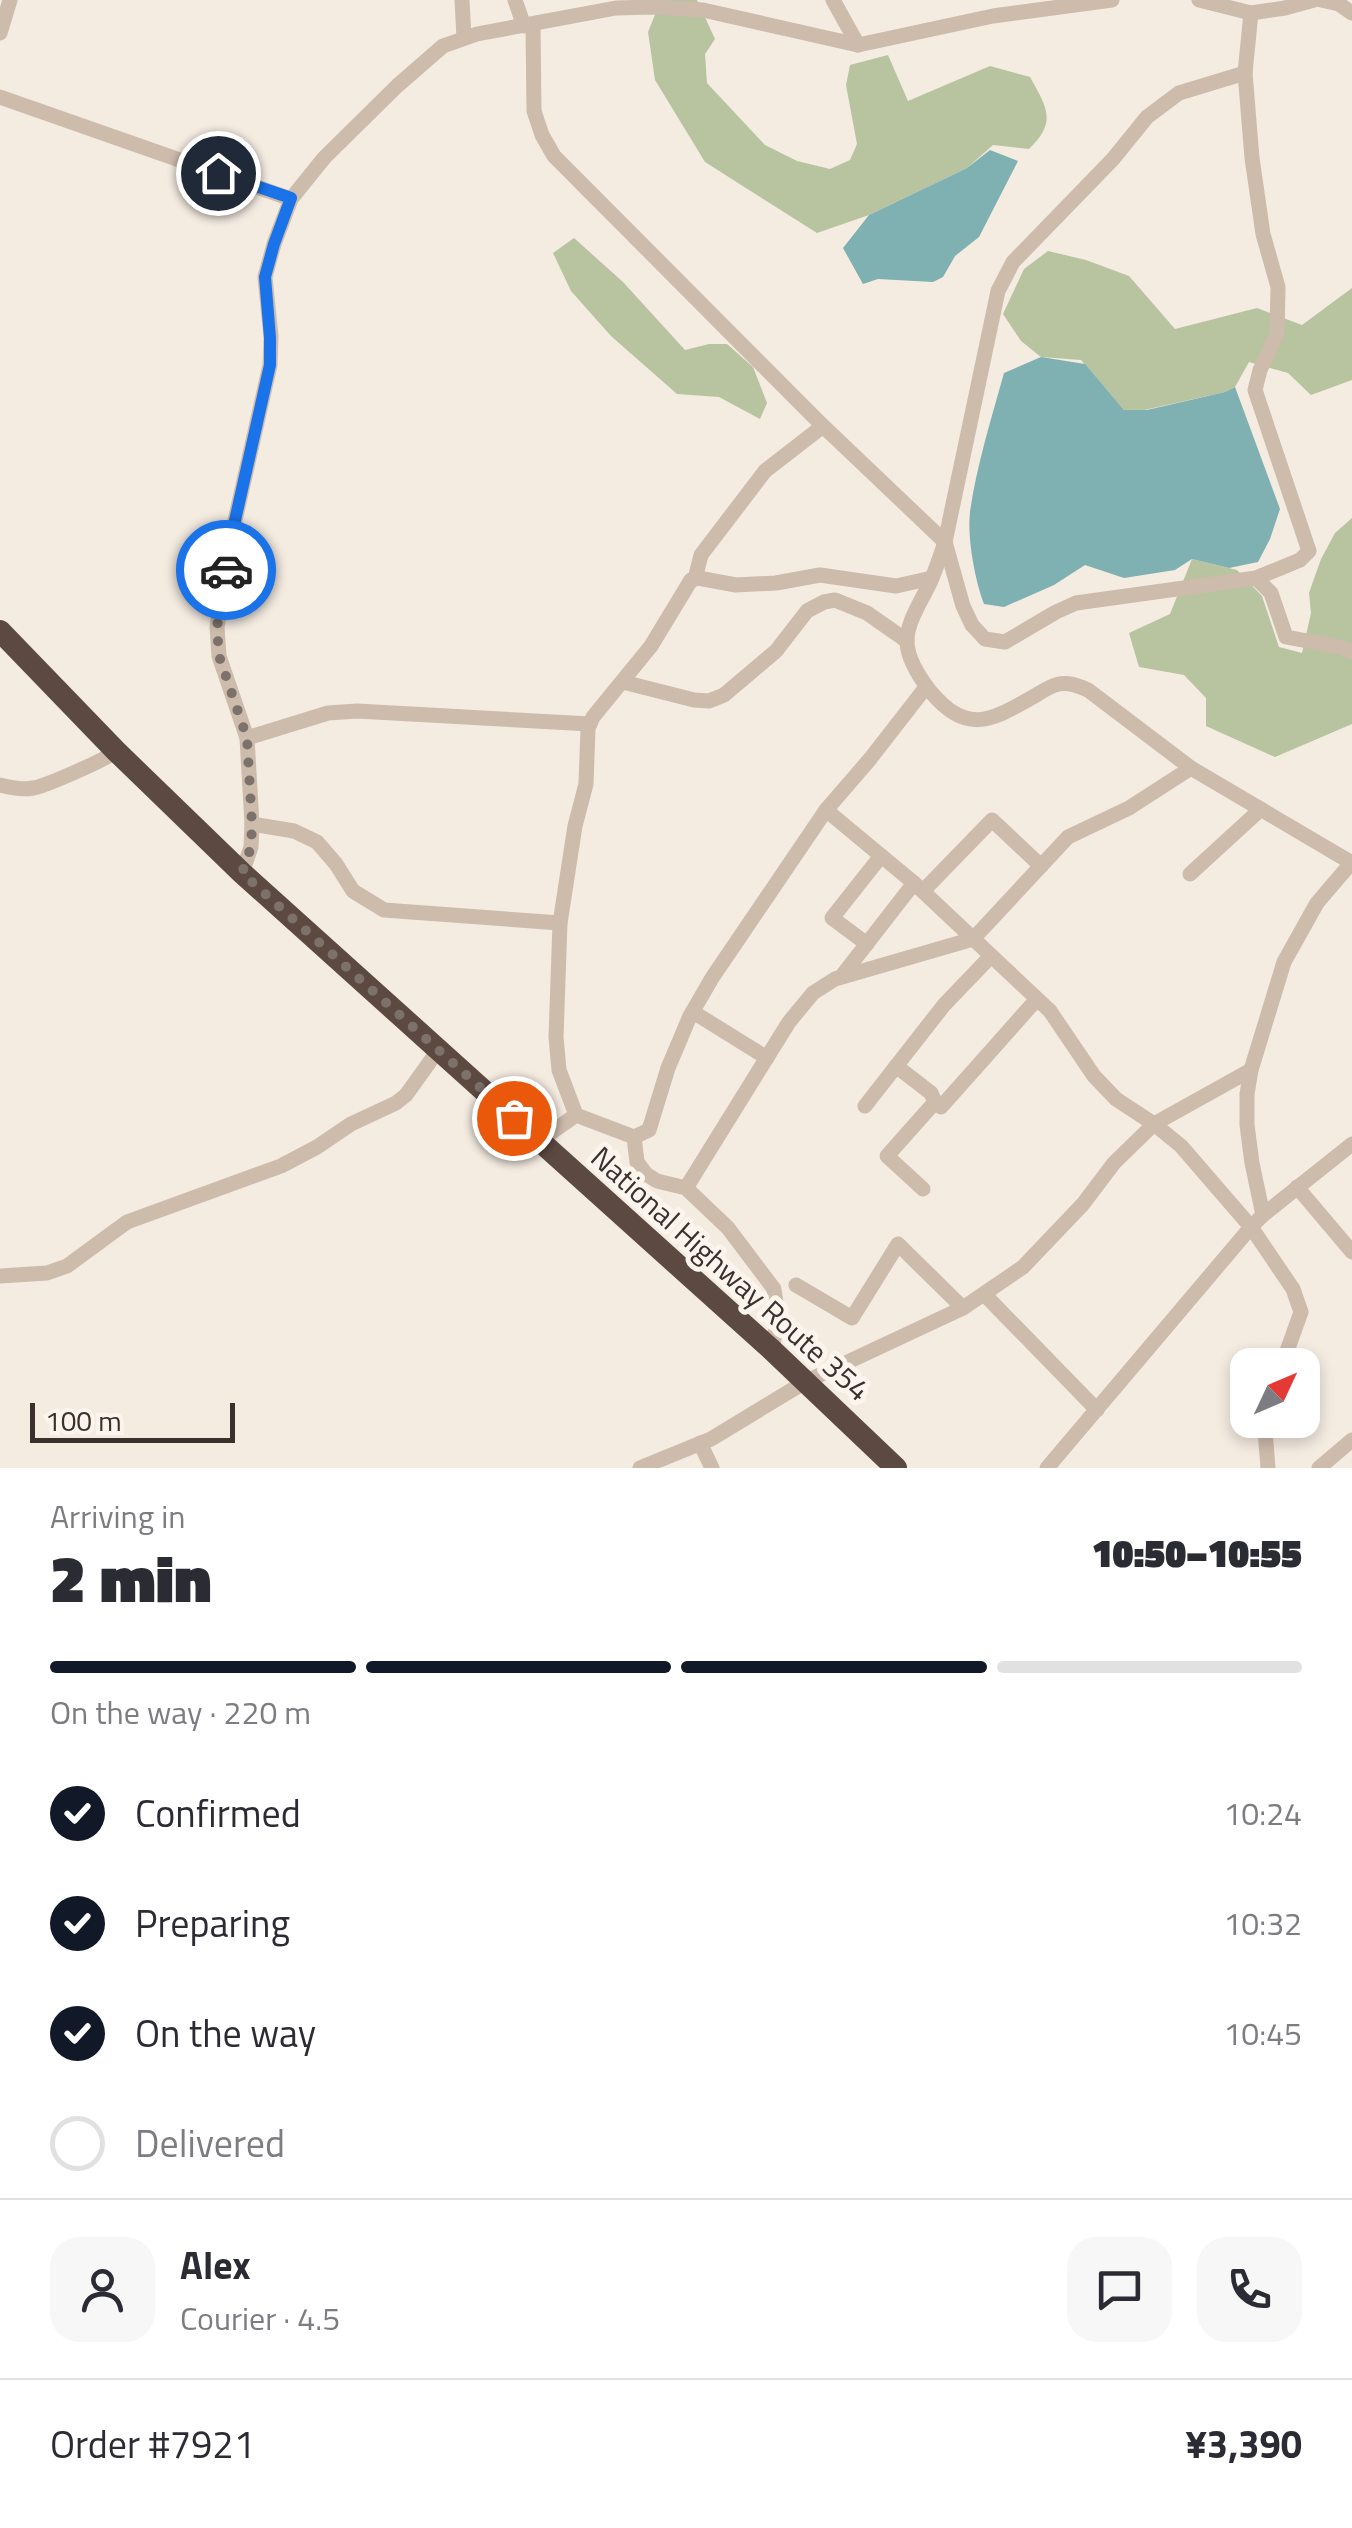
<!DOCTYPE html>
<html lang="en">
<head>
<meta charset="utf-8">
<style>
	:root { --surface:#fff; --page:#f7f7f7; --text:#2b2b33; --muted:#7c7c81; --line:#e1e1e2; --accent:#111827 }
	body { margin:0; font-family:"Titillium Web",sans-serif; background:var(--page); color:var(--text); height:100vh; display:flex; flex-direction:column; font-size:38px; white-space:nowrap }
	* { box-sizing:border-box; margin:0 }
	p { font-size:32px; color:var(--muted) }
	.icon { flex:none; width:55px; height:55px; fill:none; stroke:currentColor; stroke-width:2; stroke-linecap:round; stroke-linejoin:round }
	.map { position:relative; height:1468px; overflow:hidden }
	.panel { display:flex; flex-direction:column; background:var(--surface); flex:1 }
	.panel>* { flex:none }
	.needle { width:65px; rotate:46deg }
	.buttons { position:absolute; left:1230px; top:1348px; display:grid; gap:20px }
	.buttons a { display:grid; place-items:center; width:90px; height:90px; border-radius:20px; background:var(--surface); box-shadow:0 5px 15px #0003; font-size:50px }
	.scale { position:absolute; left:30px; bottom:25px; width:205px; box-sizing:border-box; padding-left:10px; border:5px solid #3b302b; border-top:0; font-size:28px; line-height:35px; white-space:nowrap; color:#3b302b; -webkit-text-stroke:8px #fbf5ee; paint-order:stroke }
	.pin { position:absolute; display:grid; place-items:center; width:85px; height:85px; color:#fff; margin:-42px; border:5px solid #fff; border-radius:50%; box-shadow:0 2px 10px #0007 }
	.courier { position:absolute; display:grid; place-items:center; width:100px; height:100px; margin:-50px; border:8px solid #1a73e8; border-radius:50%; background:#fff; color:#222; box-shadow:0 2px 12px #0007 }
	.overview em { font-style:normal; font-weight:800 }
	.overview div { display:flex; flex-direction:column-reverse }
	.overview { display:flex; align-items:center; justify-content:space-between; height:170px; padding:0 50px }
	h1 { font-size:65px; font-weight:800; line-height:75px }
	.bar { display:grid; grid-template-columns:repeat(4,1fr); gap:15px 10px; align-content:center; height:120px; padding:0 50px }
	.bar i { height:12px; border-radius:8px; background:var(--line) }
	.bar .current { background:var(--accent) }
	.bar p { grid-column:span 4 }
	.line { display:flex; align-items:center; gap:25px; padding:0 50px; border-top:2px solid var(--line) }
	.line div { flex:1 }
	.round { display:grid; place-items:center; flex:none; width:105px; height:105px; border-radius:30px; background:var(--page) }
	ol { padding:0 50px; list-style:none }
	li { display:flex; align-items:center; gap:30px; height:110px }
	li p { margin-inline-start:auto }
	li .icon { padding:10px; border-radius:50%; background:var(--accent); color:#fff; stroke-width:4 }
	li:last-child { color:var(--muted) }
	li i { width:55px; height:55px; border:5px solid var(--line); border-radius:50% }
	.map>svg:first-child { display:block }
</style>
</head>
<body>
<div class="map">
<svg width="1352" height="1468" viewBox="0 0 1352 1468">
	<rect width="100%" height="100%" fill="#f4ebe1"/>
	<g fill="#b8c4a0">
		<path d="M661,0H697L715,39L705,54L707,83L765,145L797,161L830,169L850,160L857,144L846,85L850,65L888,55L908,101L990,66L1030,77C1046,106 1058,122 1029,149L993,145L967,168L869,215L817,233L705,162L655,80L648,32Z"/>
		<polygon points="574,238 623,282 685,350 709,344 727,344 753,367 767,403 760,419 719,397 677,394 611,336 571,291 553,253"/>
		<polygon points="1048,251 1086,260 1129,276 1175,329 1257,308 1302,325 1352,288 1352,380 1311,395 1288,373 1249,362 1235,387 1225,392 1140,411 1124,410 1081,360 1041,357 1021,341 1003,314 1024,269"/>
		<polygon points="1352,518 1352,724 1275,757 1206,726 1206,698 1184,675 1139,667 1129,633 1170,614 1192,559 1237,570 1262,596 1279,647 1302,653 1311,613 1309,593 1321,559 1335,533"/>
	</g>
	<g fill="#7fb0b2">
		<polygon points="990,150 1018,161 979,237 955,256 943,277 933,282 878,279 863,284 843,248 869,215 967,168"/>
		<path d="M1041,357L1085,364L1124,410H1147L1225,392L1235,387L1280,509L1270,539L1258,562L1229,568L1192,559L1175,570L1124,578L1085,565L1054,585L1004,607L984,604C975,580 967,538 970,512C976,468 992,416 1004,373Z"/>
	</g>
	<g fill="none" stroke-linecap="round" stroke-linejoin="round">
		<g stroke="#cdbbac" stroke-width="15">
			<polyline points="462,0 464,38"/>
			<polyline points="515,0 524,26"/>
			<polyline points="833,0 858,45"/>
			<polyline points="1199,0 1251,13 1285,8 1314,0"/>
			<polyline points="1321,0 1339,4 1352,13"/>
			<polyline points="1251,13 1245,73 1252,158 1263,234 1278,287 1277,334 1260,370 1255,390 1309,551 1300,560 1256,578"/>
			<polyline points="533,24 534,111 542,135 554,156 823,426 945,542 963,606 972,625 985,639 1005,642 1056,612 1076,603 1256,578 1271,593 1286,637 1340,647 1352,652"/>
			<polyline points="0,33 10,0"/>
			<path d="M1245,73L1179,93L1147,117L1113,159L1013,262L998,291L945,542C941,554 937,566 932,578C924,598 906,621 907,643C908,659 920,678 930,691C966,734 989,722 1031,698C1040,693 1049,686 1059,684C1070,682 1078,686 1088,690L1191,768L1352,863"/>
			<polyline points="0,97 291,199"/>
			<polyline points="695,579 701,555 765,471 823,426"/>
			<polyline points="623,682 694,700 709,701 724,695 776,651 807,611 824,602 835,600 867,613 907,641"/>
			<polyline points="247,738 328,713 357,711 590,724"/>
			<path d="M0,785C11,788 22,790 33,788C46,786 107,759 116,751"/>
			<polyline points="826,810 914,883 1050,1011 1094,1076 1116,1099 1154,1124 1181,1146 1251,1227 1293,1289 1301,1312 1282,1365"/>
			<polyline points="252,824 294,831 317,842 336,864 353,891 384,910 560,923"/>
			<polyline points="242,873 251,847 252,824 247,738 219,656 217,627 234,525 270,365 271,337 265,277 274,244 291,199 324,158 397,86 443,46 477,34 616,8 654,7 703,10 858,45 993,16 1112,0"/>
			<polyline points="1190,874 1261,809"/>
			<polyline points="923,891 992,820 1041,866"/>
			<polyline points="867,944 832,918 881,856"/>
			<polyline points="841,977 914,883"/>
			<polyline points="693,1012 767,1058"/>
			<polyline points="896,1066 931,1093 935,1102 887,1156 923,1189"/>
			<polyline points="935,1102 941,1107 1037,999"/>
			<polyline points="865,1106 944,1005 991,956"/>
			<polyline points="576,1115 559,1070 556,1037 560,923 575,826 586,784 588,728 593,717 651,646 691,580 698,578 736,585 776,583 820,575 896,586 932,578"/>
			<polyline points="634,1137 637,1162 646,1174 657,1181 686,1188 728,1228 774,1289 778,1316 772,1350"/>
			<polyline points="539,1141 576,1115 634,1137 649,1130 668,1068 690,1016 712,978 826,810 870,759 926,687"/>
			<polyline points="1297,1187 1352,1252"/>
			<polyline points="686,1188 789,1022 813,993 835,979 973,939 1068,837 1129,808 1191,768"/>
			<polyline points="1263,1215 1252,1163 1247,1125 1247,1094 1251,1070 1284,962 1317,903 1352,862"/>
			<polyline points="0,1276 47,1273 67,1266 127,1222 281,1166 317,1147 351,1124 396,1103 406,1095 439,1049"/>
			<polyline points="796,1285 852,1318 898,1244 963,1308"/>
			<polyline points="984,1294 1097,1410"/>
			<polyline points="1267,1420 1265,1430 1268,1468"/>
			<polyline points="700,1443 712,1468"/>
			<polyline points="640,1468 711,1439 805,1382 963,1308 1023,1267 1083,1204 1114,1163 1154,1124 1251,1070"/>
			<polyline points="1047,1468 1251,1227 1263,1215 1352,1144"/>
			<polyline points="1319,1468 1352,1440"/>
		</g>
		<polyline stroke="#5c4a42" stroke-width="22" points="0,631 116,751 242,873 772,1350 896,1468"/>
	</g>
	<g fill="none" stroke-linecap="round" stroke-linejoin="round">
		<polyline stroke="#7c716b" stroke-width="10" stroke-dasharray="0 18" points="226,570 217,627 219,656 247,738 252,824 251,847 242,873 514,1118"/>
		<polyline stroke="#1a73e8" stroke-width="12" points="218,173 291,198 274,244 265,277 270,338 270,365 234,525 226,570"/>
	</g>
	<g text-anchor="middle" stroke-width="10" stroke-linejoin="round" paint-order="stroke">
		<g font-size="30" fill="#3b302b" stroke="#fbf5ee">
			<text transform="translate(730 1274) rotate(42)" y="10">National Highway Route 354</text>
		</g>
	</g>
</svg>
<div class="buttons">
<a><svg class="needle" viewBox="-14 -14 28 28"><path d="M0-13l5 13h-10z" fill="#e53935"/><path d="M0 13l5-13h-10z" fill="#7c7c81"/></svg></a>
</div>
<div class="scale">100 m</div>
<div class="pin" style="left:514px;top:1118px;background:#ea580c"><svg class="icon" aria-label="bag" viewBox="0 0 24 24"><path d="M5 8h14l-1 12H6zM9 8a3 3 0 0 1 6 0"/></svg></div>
<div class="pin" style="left:218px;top:173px;background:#1f2937"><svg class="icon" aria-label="home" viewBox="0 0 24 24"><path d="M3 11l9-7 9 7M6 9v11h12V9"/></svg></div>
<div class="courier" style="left:226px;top:570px"><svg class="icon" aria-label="car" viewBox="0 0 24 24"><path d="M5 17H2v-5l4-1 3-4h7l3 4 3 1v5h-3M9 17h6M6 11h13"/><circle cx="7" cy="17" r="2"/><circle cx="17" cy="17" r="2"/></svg></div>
</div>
<section class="panel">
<div class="overview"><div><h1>2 min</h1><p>Arriving in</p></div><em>10:50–10:55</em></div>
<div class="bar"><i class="current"></i><i class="current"></i><i class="current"></i><i></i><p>On the way · 220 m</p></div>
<ol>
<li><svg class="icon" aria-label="check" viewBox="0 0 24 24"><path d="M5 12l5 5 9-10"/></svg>Confirmed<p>10:24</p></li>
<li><svg class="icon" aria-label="check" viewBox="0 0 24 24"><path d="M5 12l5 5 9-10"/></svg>Preparing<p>10:32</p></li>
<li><svg class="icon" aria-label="check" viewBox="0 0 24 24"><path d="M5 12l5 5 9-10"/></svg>On the way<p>10:45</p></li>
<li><i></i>Delivered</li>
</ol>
<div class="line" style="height:180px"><a class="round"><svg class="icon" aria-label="person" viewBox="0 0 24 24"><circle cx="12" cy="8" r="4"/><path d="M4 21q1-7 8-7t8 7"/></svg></a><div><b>Alex</b><p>Courier · 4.5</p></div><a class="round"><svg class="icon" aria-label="chat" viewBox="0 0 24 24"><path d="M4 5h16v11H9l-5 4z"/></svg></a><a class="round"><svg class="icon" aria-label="phone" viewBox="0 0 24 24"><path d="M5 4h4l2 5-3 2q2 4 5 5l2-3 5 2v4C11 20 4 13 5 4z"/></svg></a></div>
<div class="line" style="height:130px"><div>Order #7921</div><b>¥3,390</b></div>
</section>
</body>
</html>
